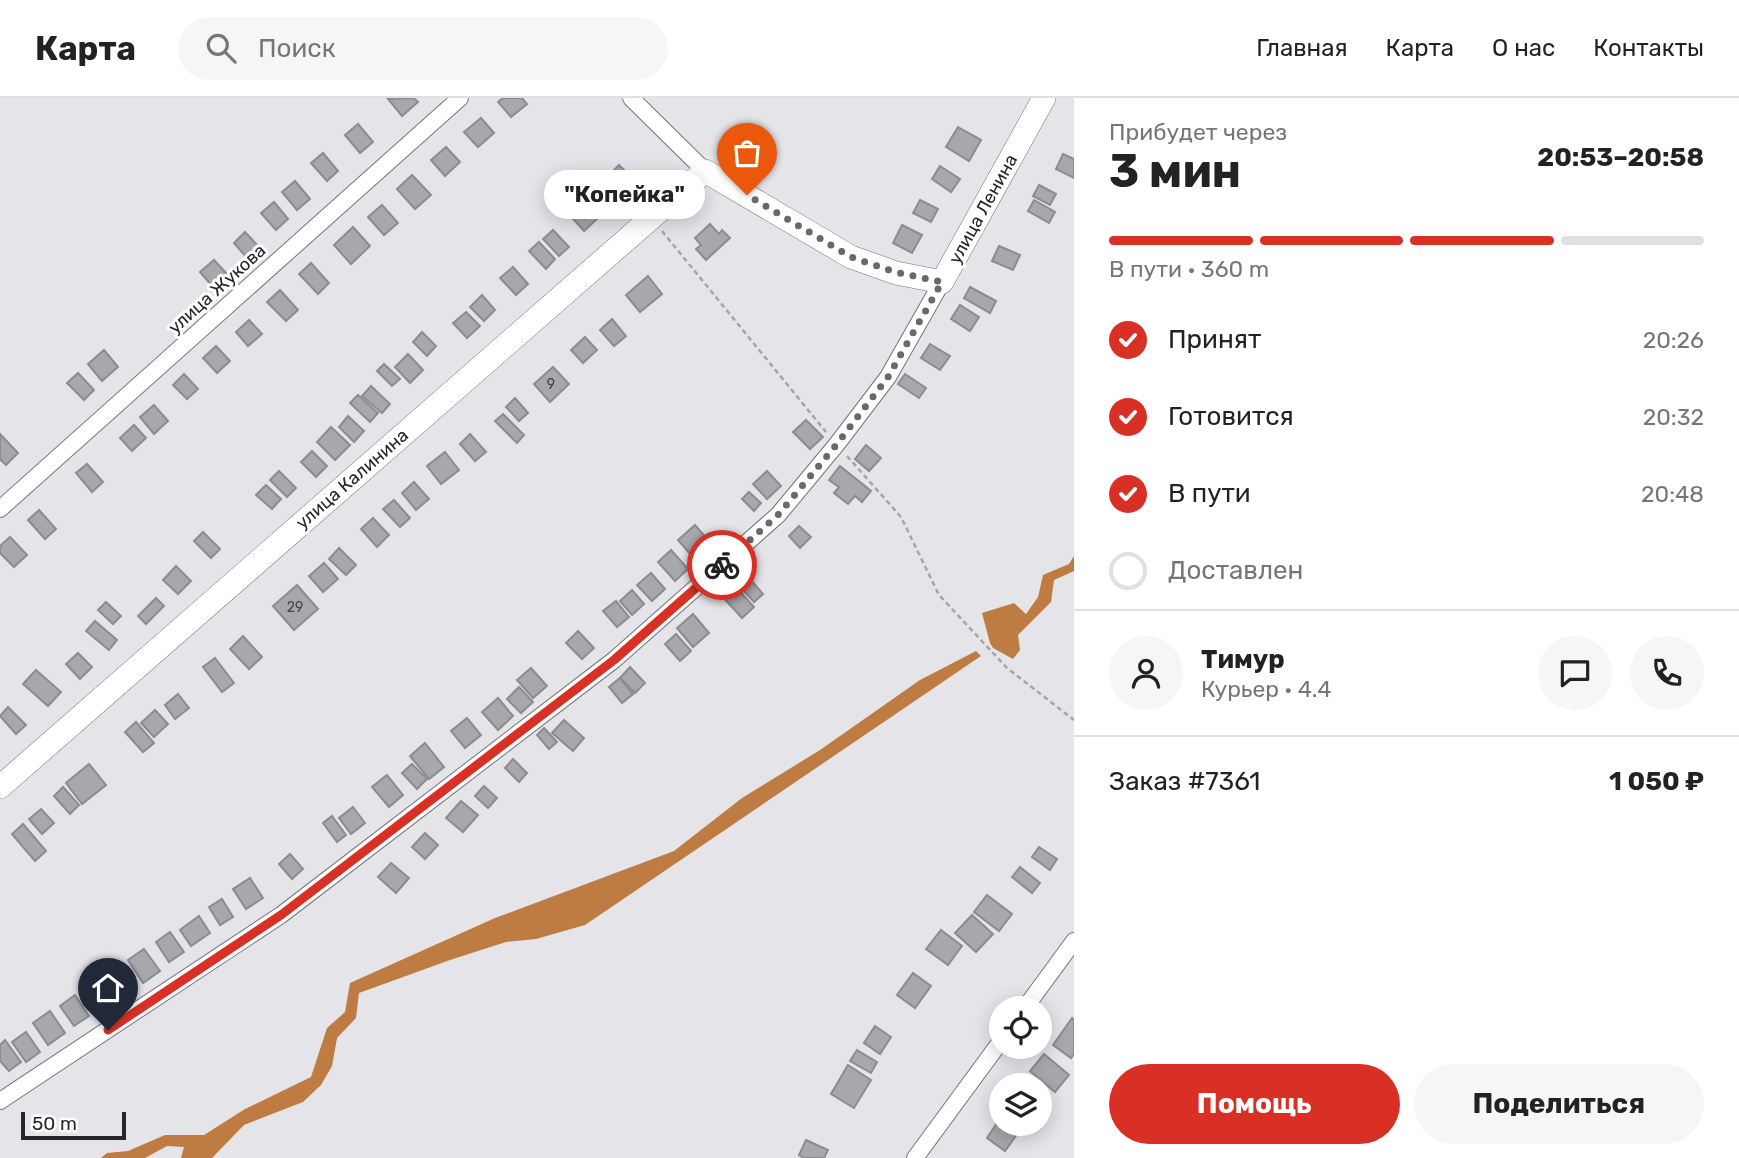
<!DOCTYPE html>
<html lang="ru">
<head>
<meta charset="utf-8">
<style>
	:root { --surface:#fff; --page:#f6f6f6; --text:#222; --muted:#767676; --line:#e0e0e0; --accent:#d93025 }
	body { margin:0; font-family:Rubik,sans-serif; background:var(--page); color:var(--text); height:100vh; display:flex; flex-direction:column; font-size:26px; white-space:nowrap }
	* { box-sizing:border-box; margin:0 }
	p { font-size:23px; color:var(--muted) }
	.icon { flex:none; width:38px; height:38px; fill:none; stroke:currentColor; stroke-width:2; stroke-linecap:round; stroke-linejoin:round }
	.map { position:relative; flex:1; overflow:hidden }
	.panel { display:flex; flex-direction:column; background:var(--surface); width:665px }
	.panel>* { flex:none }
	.fabs { position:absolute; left:989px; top:898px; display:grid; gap:14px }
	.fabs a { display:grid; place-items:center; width:63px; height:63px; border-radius:50%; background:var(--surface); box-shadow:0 4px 18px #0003; font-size:35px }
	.scale { position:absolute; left:21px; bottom:18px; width:105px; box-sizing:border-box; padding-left:7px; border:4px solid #262628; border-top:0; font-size:19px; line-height:24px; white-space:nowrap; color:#262628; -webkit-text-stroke:5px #fff; paint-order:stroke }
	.pin { position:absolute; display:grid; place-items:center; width:60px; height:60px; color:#fff; margin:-72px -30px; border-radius:50% 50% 50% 0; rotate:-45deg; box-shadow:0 0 7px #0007 }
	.pin .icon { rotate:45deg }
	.courier { position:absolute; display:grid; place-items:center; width:70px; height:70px; margin:-35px; border:5px solid #d93025; border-radius:50%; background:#fff; color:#222; box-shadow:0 2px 9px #0007 }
	.bubble { position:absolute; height:49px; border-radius:24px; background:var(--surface); box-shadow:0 4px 18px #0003; font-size:23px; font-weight:700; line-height:49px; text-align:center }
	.overview em { font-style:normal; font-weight:700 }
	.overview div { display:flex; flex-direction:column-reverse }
	.overview { display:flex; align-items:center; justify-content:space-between; height:119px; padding:0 35px }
	h1 { font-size:46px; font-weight:700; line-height:52px }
	.bar { display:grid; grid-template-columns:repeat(4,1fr); gap:10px 7px; align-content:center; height:84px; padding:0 35px }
	.bar i { height:9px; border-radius:5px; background:var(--line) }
	.bar .active { background:var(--accent) }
	.bar p { grid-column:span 4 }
	.line { display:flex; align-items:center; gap:18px; padding:0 35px; border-top:2px solid var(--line) }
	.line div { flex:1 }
	.round { display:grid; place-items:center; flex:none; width:74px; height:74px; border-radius:37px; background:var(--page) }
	ol { padding:0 35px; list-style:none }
	li { display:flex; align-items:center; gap:21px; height:77px }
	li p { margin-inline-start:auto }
	li .icon { padding:7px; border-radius:50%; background:var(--accent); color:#fff; stroke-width:4 }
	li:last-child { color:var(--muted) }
	li i { width:38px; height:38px; border:4px solid var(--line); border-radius:50% }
	.button { display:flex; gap:14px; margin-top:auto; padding:14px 35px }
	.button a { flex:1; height:80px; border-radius:42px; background:var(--accent); color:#fff; font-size:28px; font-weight:700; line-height:80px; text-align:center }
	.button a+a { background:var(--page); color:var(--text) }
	header { display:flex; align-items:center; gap:42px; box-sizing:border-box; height:98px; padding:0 35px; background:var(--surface); border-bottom:2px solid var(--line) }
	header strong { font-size:33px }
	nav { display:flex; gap:38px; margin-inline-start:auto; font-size:24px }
	.search { width:490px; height:63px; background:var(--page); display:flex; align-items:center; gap:18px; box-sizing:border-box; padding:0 24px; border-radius:38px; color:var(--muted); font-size:26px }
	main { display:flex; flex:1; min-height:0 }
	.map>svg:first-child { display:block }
</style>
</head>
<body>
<header>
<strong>Карта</strong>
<div class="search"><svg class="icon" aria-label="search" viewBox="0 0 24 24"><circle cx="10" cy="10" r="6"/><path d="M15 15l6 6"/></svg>Поиск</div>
<nav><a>Главная</a><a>Карта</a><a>О нас</a><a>Контакты</a></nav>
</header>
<main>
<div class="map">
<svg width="1074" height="1060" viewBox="0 0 1074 1060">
	<rect width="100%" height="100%" fill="#e5e5e9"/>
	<g fill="#be7b42">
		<polygon points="1074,458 1074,473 1054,482 1051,504 1018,537 1020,552 1013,561 993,550 990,545 982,515 1014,505 1026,516 1038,499 1043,477 1069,466"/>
		<polygon points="976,553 981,558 585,827 536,841 506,844 450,862 359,895 356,920 337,940 332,968 321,987 303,1004 244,1027 212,1060 181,1060 184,1049 167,1048 145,1060 101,1060 107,1055 128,1053 165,1037 204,1037 245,1011 311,979 327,930 345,914 350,885 495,820 674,753 742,700 820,652 920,582"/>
	</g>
	<g fill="#a8a8ac" stroke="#8c8c90" stroke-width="2">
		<polygon points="414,0 418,4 402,18 388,1"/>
		<polygon points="503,0 522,0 527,6 511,19 498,4"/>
		<polygon points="481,20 494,35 478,49 464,34"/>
		<polygon points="358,26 373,44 360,55 345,37"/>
		<polygon points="958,29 981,42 969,63 946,49"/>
		<polygon points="446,49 460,64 445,78 431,62"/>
		<polygon points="323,55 338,73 327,83 311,65"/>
		<polygon points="1063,56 1074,61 1074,80 1056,71"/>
		<polygon points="619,67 640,88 617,110 597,90"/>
		<polygon points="940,68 960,81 951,94 932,81"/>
		<polygon points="412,77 431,97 415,111 397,91"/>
		<polygon points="295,83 310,101 297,112 282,94"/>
		<polygon points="1039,87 1056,96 1050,107 1033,98"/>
		<polygon points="580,102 597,121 584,133 567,114"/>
		<polygon points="920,102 938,111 931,124 913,115"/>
		<polygon points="1034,102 1055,114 1049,125 1028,113"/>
		<polygon points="274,104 288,121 276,132 261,115"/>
		<polygon points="382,107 398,125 384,137 368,119"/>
		<polygon points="710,126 719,136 722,132 730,140 706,162 696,151 701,147 695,140"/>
		<polygon points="902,127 922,137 912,155 893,145"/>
		<polygon points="353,129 370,148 351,166 334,147"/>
		<polygon points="553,132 569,149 559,158 543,141"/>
		<polygon points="245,134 259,149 247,160 234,145"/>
		<polygon points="539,144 555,161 546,171 529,153"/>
		<polygon points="999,148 1020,157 1013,172 992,163"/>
		<polygon points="214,162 228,177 214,190 200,174"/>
		<polygon points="311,165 329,185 318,196 299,176"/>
		<polygon points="513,169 528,186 516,197 500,180"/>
		<polygon points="648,178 662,196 640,214 626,197"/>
		<polygon points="970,189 996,203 990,215 964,200"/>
		<polygon points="280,192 298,212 286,223 267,204"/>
		<polygon points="482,197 495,212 484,223 470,209"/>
		<polygon points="960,207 979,219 970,233 951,221"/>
		<polygon points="466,214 480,228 467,240 453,225"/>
		<polygon points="612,221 626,238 614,248 600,232"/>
		<polygon points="249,222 262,236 248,248 236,234"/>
		<polygon points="422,234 436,248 427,258 413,244"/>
		<polygon points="585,239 597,252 583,265 571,252"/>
		<polygon points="930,246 950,258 940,272 921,260"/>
		<polygon points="216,248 230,263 217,275 203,260"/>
		<polygon points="104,252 118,269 102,283 88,266"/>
		<polygon points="408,256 423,272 410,285 395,269"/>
		<polygon points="384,266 400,281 392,288 377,273"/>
		<polygon points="553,269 569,286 550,304 534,286"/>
		<polygon points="78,275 94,292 84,302 67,285"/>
		<polygon points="184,276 198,291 187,301 173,287"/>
		<polygon points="905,276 926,290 919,300 898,286"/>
		<polygon points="371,288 390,306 382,315 362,298"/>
		<polygon points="358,297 378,315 370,324 350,305"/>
		<polygon points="515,300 528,315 519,323 506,309"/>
		<polygon points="154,307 168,323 154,336 140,319"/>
		<polygon points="503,316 524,337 517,345 495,323"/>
		<polygon points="348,318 364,333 354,344 339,329"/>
		<polygon points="806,322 823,339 810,351 793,334"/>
		<polygon points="134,327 146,340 132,353 120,340"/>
		<polygon points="331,329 350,347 335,362 317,344"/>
		<polygon points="0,336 18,355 6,367 0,361"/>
		<polygon points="470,336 486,354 475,363 460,346"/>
		<polygon points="866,347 881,360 869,373 855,361"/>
		<polygon points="312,353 327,368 316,379 301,364"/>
		<polygon points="445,354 459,372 441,386 427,368"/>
		<polygon points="87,366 103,384 92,394 76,375"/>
		<polygon points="840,368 871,393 862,404 855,398 848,406 834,395 839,389 829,382"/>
		<polygon points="279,373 296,390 287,399 270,382"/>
		<polygon points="767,373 781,388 767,401 753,386"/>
		<polygon points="414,384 429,401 416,412 402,395"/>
		<polygon points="266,387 281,401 272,411 256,397"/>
		<polygon points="749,394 761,405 754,413 742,401"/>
		<polygon points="394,402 410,420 400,429 383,411"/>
		<polygon points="39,412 56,431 45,441 28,422"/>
		<polygon points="373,420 389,437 377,449 361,431"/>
		<polygon points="695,427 714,449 697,464 678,442"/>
		<polygon points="799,428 811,439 800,450 789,438"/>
		<polygon points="203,434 220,451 211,460 194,443"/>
		<polygon points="10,439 27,457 14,469 0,455 0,448"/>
		<polygon points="339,450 356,467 346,477 329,461"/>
		<polygon points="671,452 688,471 675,483 658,464"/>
		<polygon points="324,465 338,481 323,494 309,478"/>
		<polygon points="176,468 191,483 178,496 163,482"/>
		<polygon points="744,474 763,496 754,504 735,483"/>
		<polygon points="651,475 665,491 652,503 637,487"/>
		<polygon points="732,485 754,509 742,520 720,496"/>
		<polygon points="297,487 318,511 294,532 273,508"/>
		<polygon points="632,492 644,506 632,517 620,503"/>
		<polygon points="156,500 164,508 146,526 138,518"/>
		<polygon points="616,503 629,519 617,529 603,513"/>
		<polygon points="106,504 121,518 113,526 98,512"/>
		<polygon points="693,516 709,535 693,549 677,530"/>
		<polygon points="95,523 117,542 109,552 86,533"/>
		<polygon points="578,533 594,550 582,561 566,545"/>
		<polygon points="676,536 691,553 680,563 665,546"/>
		<polygon points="243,538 262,559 249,571 230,551"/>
		<polygon points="78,555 92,569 80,581 66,566"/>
		<polygon points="215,560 234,585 222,594 203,569"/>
		<polygon points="630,569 645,585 635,595 620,580"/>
		<polygon points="531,570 547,588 533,600 517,582"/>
		<polygon points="36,572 61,594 48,608 23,586"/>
		<polygon points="620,580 633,596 622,605 609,589"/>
		<polygon points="519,589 533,604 521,615 507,601"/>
		<polygon points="178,596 189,610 175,621 165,607"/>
		<polygon points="498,600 513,618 498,632 482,614"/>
		<polygon points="8,609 26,627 16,636 0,618"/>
		<polygon points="155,612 168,626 154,639 141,625"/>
		<polygon points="467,620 481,637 465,650 451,633"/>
		<polygon points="564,622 584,640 573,653 552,635"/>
		<polygon points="136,624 154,645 143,654 125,634"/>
		<polygon points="544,630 557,644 549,651 537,637"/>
		<polygon points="425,645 444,669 429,681 410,658"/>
		<polygon points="513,661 527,675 519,684 505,670"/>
		<polygon points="89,666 106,687 82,706 66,685"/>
		<polygon points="412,666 427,681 417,691 402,675"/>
		<polygon points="387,677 403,697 389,709 372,689"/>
		<polygon points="484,688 497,700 488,710 475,698"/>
		<polygon points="63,689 79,707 70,716 54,698"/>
		<polygon points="461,703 478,717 463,734 446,720"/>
		<polygon points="353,709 365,725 351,736 339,720"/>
		<polygon points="41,711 54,725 42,736 29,721"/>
		<polygon points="332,718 346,737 337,744 323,725"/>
		<polygon points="23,726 46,753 35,763 12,736"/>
		<polygon points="425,735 438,747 425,761 412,749"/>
		<polygon points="1039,749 1057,761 1050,772 1032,759"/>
		<polygon points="290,756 303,771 292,781 279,766"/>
		<polygon points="391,765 409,780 396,795 378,779"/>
		<polygon points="1020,769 1040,785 1032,795 1012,779"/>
		<polygon points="250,780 263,800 246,811 233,791"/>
		<polygon points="987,797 1012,816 999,833 974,814"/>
		<polygon points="222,801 233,819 220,827 209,809"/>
		<polygon points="972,817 993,836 976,854 955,835"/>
		<polygon points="199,818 210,835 191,848 180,832"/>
		<polygon points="941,832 962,848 948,867 926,851"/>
		<polygon points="170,834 184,854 169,864 156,844"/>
		<polygon points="144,851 160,873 143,885 128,862"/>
		<polygon points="913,875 931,888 915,910 897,897"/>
		<polygon points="102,876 117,900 102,910 87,886"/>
		<polygon points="75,897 89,918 74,928 60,908"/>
		<polygon points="50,913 65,935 48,947 33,925"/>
		<polygon points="1072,920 1074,922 1074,956 1071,960 1053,947"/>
		<polygon points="875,928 891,939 880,956 864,945"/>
		<polygon points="26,934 40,954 26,964 12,944"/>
		<polygon points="5,942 21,964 9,973 0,963 0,947"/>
		<polygon points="857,952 877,964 871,975 850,963"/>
		<polygon points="1044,956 1069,977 1055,994 1030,973"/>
		<polygon points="848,967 871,982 854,1010 831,996"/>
		<polygon points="1001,1019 1001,1026 1018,1026 1022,1029 1005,1053 987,1040"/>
		<polygon points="806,1042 828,1052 824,1060 804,1060 799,1057"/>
	</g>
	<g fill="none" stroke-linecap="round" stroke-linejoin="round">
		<defs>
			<g id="street">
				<polyline points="631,0 705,73"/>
				<polyline points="0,411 460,0"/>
				<polyline points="1025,910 1074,843"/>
				<polyline points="0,1003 281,817 614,562 778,417 837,346 888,279 942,184"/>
				<polyline points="915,1060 1001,943"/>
			</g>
			<polyline id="secondary" points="0,689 705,73 851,159 896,175 942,184 1044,0"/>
		</defs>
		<use href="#street" stroke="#757579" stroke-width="18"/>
		<use href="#secondary" stroke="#757579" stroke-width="24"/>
		<g stroke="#a5a5a9" stroke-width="2.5" stroke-dasharray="5 3.5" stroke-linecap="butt">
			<polyline points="662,133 826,334"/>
			<polyline points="847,358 901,419 939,497 1007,570 1074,622"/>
		</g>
		<use href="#street" stroke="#fff" stroke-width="16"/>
		<use href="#secondary" stroke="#fff" stroke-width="23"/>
	</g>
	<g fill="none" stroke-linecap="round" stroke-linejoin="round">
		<polyline stroke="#69696c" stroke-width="7" stroke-dasharray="0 12.6" points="722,467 778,417 837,346 888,279 942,184 895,174 851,159 747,97"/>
		<polyline stroke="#d93025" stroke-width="9" points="108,932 281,817 614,562 722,467"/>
	</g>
	<g text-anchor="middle" stroke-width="6" stroke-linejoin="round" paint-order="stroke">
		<g font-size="14" fill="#464649">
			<text x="551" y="291">9</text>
			<text x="295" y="514">29</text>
		</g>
		<g font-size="18" fill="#262628" stroke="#fff">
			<text transform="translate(983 111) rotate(-61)" y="6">улица Ленина</text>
			<text transform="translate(217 191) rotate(-42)" y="6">улица Жукова</text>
			<text transform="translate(352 381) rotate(-41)" y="6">улица Калинина</text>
		</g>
	</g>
</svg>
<div class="fabs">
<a><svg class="icon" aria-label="locate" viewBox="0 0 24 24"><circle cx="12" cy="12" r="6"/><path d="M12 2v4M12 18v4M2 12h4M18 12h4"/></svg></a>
<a><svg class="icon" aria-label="layers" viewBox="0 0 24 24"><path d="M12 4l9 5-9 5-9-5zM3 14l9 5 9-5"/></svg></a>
</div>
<div class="scale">50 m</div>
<div class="pin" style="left:747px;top:97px;background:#ea580c"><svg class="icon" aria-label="bag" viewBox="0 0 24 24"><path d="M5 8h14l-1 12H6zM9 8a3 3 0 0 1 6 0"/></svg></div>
<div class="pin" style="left:108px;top:932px;background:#1f2937"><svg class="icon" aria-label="home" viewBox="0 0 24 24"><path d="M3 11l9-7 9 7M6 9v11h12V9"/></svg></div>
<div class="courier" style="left:722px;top:467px"><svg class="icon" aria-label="bike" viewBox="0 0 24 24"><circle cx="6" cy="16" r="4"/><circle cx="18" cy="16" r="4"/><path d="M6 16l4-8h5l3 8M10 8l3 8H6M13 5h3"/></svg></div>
<div class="bubble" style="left:544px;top:72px;width:161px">&quot;Копейка&quot;</div>
</div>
<section class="panel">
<div class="overview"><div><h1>3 мин</h1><p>Прибудет через</p></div><em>20:53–20:58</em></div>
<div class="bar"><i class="active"></i><i class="active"></i><i class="active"></i><i></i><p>В пути · 360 m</p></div>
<ol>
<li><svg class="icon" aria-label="check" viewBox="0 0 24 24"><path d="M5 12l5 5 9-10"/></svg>Принят<p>20:26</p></li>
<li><svg class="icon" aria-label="check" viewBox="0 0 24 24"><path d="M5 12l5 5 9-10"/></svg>Готовится<p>20:32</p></li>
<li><svg class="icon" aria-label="check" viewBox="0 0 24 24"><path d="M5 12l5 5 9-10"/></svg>В пути<p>20:48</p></li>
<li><i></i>Доставлен</li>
</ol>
<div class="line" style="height:126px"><a class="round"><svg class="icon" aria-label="person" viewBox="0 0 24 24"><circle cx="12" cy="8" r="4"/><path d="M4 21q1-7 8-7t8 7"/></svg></a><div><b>Тимур</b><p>Курьер · 4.4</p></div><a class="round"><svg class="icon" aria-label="chat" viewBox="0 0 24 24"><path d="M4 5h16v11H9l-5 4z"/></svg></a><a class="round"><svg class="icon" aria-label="phone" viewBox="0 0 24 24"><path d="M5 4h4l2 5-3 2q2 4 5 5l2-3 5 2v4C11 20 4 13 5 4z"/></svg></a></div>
<div class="line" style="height:91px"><div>Заказ #7361</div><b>1 050 ₽</b></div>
<div class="button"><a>Помощь</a><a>Поделиться</a></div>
</section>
</main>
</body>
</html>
